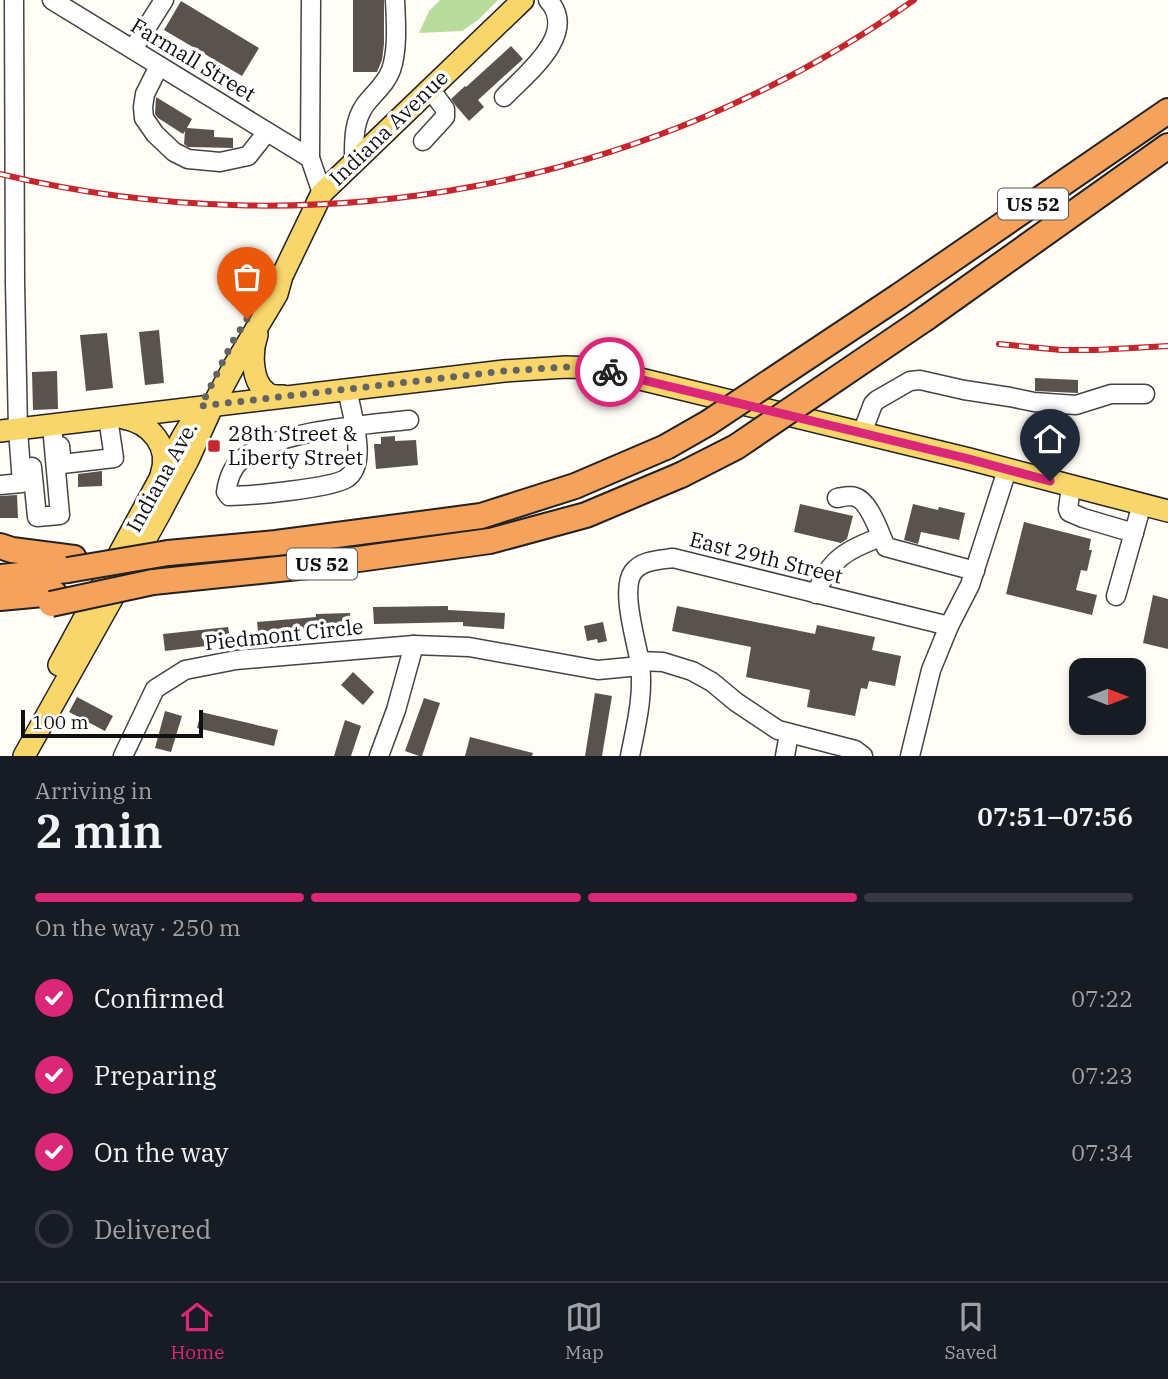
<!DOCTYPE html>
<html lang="en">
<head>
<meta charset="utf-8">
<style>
	:root { --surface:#171b24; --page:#20242c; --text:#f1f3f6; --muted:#9ea1a6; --line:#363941; --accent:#db2777 }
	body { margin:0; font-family:"IBM Plex Serif",serif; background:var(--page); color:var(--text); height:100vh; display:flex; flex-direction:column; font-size:26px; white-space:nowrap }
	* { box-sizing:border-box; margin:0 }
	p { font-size:23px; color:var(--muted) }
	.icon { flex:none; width:38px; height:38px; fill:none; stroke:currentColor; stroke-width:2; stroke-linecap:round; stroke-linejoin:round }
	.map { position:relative; height:756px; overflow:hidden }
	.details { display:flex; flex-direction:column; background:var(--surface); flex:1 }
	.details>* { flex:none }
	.needle { width:46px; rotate:90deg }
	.tools { position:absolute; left:1069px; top:658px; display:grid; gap:14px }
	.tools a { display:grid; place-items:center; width:77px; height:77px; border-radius:14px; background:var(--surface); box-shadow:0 4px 10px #0003; font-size:35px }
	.scale { position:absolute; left:21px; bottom:18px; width:182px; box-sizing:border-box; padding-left:7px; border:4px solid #111; border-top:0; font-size:19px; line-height:24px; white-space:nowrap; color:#111; -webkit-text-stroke:5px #fff; paint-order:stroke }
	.pin { position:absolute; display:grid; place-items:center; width:60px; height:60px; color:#fff; margin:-72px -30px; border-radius:50% 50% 50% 0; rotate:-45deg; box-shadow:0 0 7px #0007 }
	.pin .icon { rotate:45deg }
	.courier { position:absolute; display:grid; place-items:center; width:70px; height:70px; margin:-35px; border:5px solid #db2777; border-radius:50%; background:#fff; color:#222; box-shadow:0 2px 9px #0007 }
	.headline em { font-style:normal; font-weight:600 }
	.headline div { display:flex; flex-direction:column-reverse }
	.headline { display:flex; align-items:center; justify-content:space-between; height:119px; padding:0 35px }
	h1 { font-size:46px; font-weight:600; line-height:52px }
	.bar { display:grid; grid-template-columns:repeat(4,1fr); gap:10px 7px; align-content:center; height:84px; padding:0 35px }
	.bar i { height:9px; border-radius:5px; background:var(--line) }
	.bar .on { background:var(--accent) }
	.bar p { grid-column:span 4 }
	ol { padding:0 35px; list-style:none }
	li { display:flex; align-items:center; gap:21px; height:77px }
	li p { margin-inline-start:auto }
	li .icon { padding:7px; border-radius:50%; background:var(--accent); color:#fff; stroke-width:4 }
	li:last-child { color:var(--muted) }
	li i { width:38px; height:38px; border:4px solid var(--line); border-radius:50% }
	.tabs { display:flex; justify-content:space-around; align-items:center; height:98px; border-top:2px solid var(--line); background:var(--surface); font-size:19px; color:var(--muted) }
	.tabs a { display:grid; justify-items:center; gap:4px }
	.tabs .on { color:var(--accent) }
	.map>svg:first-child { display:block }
</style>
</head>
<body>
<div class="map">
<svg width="1168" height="756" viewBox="0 0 1168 756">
	<rect width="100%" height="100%" fill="#fffdf5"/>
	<polygon fill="#b9dc9c" points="440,0 498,0 478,20 462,31 419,33 429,11"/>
	<g fill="#5a524d">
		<polygon points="353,0 384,0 384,44 382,60 377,72 353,72"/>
		<polygon points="181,1 259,48 242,76 164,30"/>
		<polygon points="511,46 523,59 478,100 484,107 469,121 456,106 451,99 465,86 466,87"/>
		<polygon points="156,97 192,119 187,128 214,130 214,137 233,138 233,148 188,147 184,144 185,131 183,134 158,118 155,114"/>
		<polygon points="159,330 164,383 145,385 139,332"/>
		<polygon points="107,333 113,388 86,391 80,335"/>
		<polygon points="57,371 58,409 33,410 32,372"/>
		<polygon points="1035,378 1078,380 1078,393 1035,391"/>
		<polygon points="395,436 395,441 416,440 418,465 376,469 374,444 381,444 381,437"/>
		<polygon points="102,471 102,486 78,487 78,474"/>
		<polygon points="17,495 18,518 0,518 0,496"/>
		<polygon points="800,504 853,516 847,539 841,543 794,532"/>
		<polygon points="913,504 938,510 939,507 965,513 959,540 921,532 918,544 904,540"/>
		<polygon points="1024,522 1091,539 1089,550 1092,550 1087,571 1081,570 1076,590 1097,595 1092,615 1006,594"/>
		<polygon points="1153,595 1168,599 1168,649 1143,643"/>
		<polygon points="448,606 448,610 505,613 504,629 463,626 463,622 374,624 373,607"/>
		<polygon points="677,606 815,634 817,625 875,637 872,650 901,656 895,686 869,681 867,689 861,688 855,716 807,707 810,690 746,677 751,647 672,631"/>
		<polygon points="350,613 351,628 300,630 301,635 259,639 257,622 316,617 316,614"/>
		<polygon points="603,622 607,641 598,643 597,639 587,641 584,626"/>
		<polygon points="228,627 231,643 165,651 163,634"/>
		<polygon points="353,672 374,692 363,705 341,685"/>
		<polygon points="595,693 612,696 602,756 585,756"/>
		<polygon points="77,697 113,716 105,731 69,712"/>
		<polygon points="424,698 440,703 422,756 419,756 405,751"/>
		<polygon points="165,711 182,716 171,752 155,748"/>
		<polygon points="201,712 278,730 274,746 197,728"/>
		<polygon points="345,720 361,726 351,756 334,756"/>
		<polygon points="470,737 533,753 532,756 465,756"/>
	</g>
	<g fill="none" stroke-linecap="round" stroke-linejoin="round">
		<defs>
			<g id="minor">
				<polyline points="52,0 310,158"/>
				<polyline points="311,0 310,158 322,193"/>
				<polyline points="133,49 164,0"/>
				<polyline points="159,66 145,94 143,107 144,118 155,134 174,152 188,159 220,162 248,156 267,132"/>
				<path d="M504,97C526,74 579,34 548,0"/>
				<polyline points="423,141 445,117 445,109 430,89"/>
				<path d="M354,162C354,142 353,122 365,105C374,93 386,84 391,70C398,50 396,22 395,0"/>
				<path d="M347,389L354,421C357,437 363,467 347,478C334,488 249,496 229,496L226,492C228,479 232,467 242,459C278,430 364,425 409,420"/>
				<polyline points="862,433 873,404 877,400 910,381 920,380 964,390 1010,397 1034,402 1076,405 1111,394 1145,394"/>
				<polyline points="60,446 62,464 114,458 108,418"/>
				<polyline points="32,467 37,517 60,515 52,426"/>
				<polyline points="0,485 22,483 18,430 15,283 14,0"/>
				<polyline points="1071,486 1068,509 1069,512 1083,518 1134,533"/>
				<path d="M837,498C843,497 850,495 855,497C869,500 880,534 886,547L975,571"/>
				<path d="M816,594C829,559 848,549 881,537"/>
				<polyline points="1116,596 1142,504"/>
				<polyline points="639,661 663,662 692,671 712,682 736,702 778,730 855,750 863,756"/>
				<polyline points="123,756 155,689 185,670 236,660 414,645 469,647 598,670 640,666"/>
				<polyline points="379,756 396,710 414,645"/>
				<path d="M630,756C636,726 644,695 640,664C637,643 620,590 633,572C642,560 659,560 673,558L949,626"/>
				<polyline points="785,756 789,734"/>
				<polyline points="910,756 931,670 949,626 970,585 1007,470"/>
			</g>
			<g id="major">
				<path d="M257,335C251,352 251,382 267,393C272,397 278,396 283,396"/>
				<path d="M123,418C151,423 171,447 161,475"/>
				<polyline points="0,431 504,371 566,367 595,368 969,459 1168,511"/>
				<polyline points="59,665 183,436 200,408"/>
				<polyline points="24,756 159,515 188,460 213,405 234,366 277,294 282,276 322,193 523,0"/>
			</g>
			<g id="highway">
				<polyline points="899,296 1168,111"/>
				<polyline points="926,318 1168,146"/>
				<polyline points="0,546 12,550 74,558"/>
				<polyline points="168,553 276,543 481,516 575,486 666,447"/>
				<polyline points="0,577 68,570"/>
				<polyline points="153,582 308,566 490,541 586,515 681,475"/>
				<polyline points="0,598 54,593"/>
			</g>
		</defs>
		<use href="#minor" stroke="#444" stroke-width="21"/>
		<use href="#major" stroke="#222" stroke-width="24"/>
		<use href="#highway" stroke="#222" stroke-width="28"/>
		<use href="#minor" stroke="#fff" stroke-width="18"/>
		<use href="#major" stroke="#f9d66b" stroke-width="21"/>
		<use href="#highway" stroke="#f5a25d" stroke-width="24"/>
		<defs>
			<g id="rail">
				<path d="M0,174C316,250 648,188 914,0"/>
				<polyline points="999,344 1061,350 1096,350 1168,346"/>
			</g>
		</defs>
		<use href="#rail" stroke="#c4262e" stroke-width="6"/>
		<use href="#rail" stroke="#fff" stroke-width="3.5" stroke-dasharray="10" stroke-linecap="butt"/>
		<defs>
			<g id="highway-bridge">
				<polyline points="666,447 708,423 899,296"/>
				<polyline points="681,475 736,447 926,318"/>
				<polyline points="68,570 168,553"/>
				<polyline points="51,604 153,582"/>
			</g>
		</defs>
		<use href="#highway-bridge" stroke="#222" stroke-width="28" stroke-linecap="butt"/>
		<use href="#highway-bridge" stroke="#f5a25d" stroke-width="24"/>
	</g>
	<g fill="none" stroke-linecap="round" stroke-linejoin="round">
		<polyline stroke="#646461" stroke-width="7" stroke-dasharray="0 12.6" points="247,319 233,341 201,406 504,371 566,367 595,369 610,372"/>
		<polyline stroke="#db2777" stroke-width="9" points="610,372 969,459 1050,481"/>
	</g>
	<rect fill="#c4262e" stroke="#fff" stroke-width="2.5" x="207" y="439" width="14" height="14" rx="3.5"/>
	<g text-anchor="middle" stroke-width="7" stroke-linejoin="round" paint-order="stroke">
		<g fill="#fff" stroke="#585858" stroke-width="2">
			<rect x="998" y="188.5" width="70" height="31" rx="5"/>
			<rect x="287" y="548.5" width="70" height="31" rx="5"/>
		</g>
		<g font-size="19" font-weight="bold" fill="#111">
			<text x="1033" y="211">US 52</text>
			<text x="322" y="571">US 52</text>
		</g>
		<g font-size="21" fill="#111" stroke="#fff">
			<text transform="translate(193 60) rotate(31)" y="7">Farmall Street</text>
			<text transform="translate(389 128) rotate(-44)" y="7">Indiana Avenue</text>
			<text transform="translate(162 477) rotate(-61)" y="7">Indiana Ave.</text>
			<text transform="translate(766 558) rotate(14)" y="7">East 29th Street</text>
			<text transform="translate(284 635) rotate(-6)" y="7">Piedmont Circle</text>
		</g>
		<g font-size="21" fill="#111" stroke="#fff" text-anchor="start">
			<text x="228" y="441">28th Street &amp;<tspan x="228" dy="24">Liberty Street</tspan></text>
		</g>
	</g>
</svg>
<div class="tools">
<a><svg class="needle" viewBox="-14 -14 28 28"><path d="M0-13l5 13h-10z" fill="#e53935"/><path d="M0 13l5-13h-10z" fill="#9ea1a6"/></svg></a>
</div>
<div class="scale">100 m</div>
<div class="pin" style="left:247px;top:319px;background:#ea580c"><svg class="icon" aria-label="bag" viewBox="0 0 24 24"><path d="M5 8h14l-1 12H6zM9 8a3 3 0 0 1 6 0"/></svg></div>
<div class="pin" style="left:1050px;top:481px;background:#1f2937"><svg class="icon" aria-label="home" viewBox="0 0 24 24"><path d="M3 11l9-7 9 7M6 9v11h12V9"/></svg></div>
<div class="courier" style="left:610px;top:372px"><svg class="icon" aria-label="bike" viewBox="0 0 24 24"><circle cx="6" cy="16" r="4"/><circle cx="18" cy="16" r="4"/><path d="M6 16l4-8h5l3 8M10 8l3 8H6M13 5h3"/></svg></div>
</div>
<section class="details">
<div class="headline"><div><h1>2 min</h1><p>Arriving in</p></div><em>07:51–07:56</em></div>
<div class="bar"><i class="on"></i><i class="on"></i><i class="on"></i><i></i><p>On the way · 250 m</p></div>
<ol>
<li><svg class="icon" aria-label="check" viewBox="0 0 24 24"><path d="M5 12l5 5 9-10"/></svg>Confirmed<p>07:22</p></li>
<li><svg class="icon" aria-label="check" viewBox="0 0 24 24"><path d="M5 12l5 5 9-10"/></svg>Preparing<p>07:23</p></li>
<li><svg class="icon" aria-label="check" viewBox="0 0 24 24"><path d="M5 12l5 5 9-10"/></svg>On the way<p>07:34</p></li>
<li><i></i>Delivered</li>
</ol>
</section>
<nav class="tabs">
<a class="on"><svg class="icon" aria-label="home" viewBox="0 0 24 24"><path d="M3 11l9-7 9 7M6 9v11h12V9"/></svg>Home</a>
<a><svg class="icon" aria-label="map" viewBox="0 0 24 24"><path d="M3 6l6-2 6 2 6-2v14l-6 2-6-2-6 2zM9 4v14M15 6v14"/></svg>Map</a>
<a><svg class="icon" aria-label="saved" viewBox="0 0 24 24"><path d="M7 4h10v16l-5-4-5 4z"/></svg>Saved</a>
</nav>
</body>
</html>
